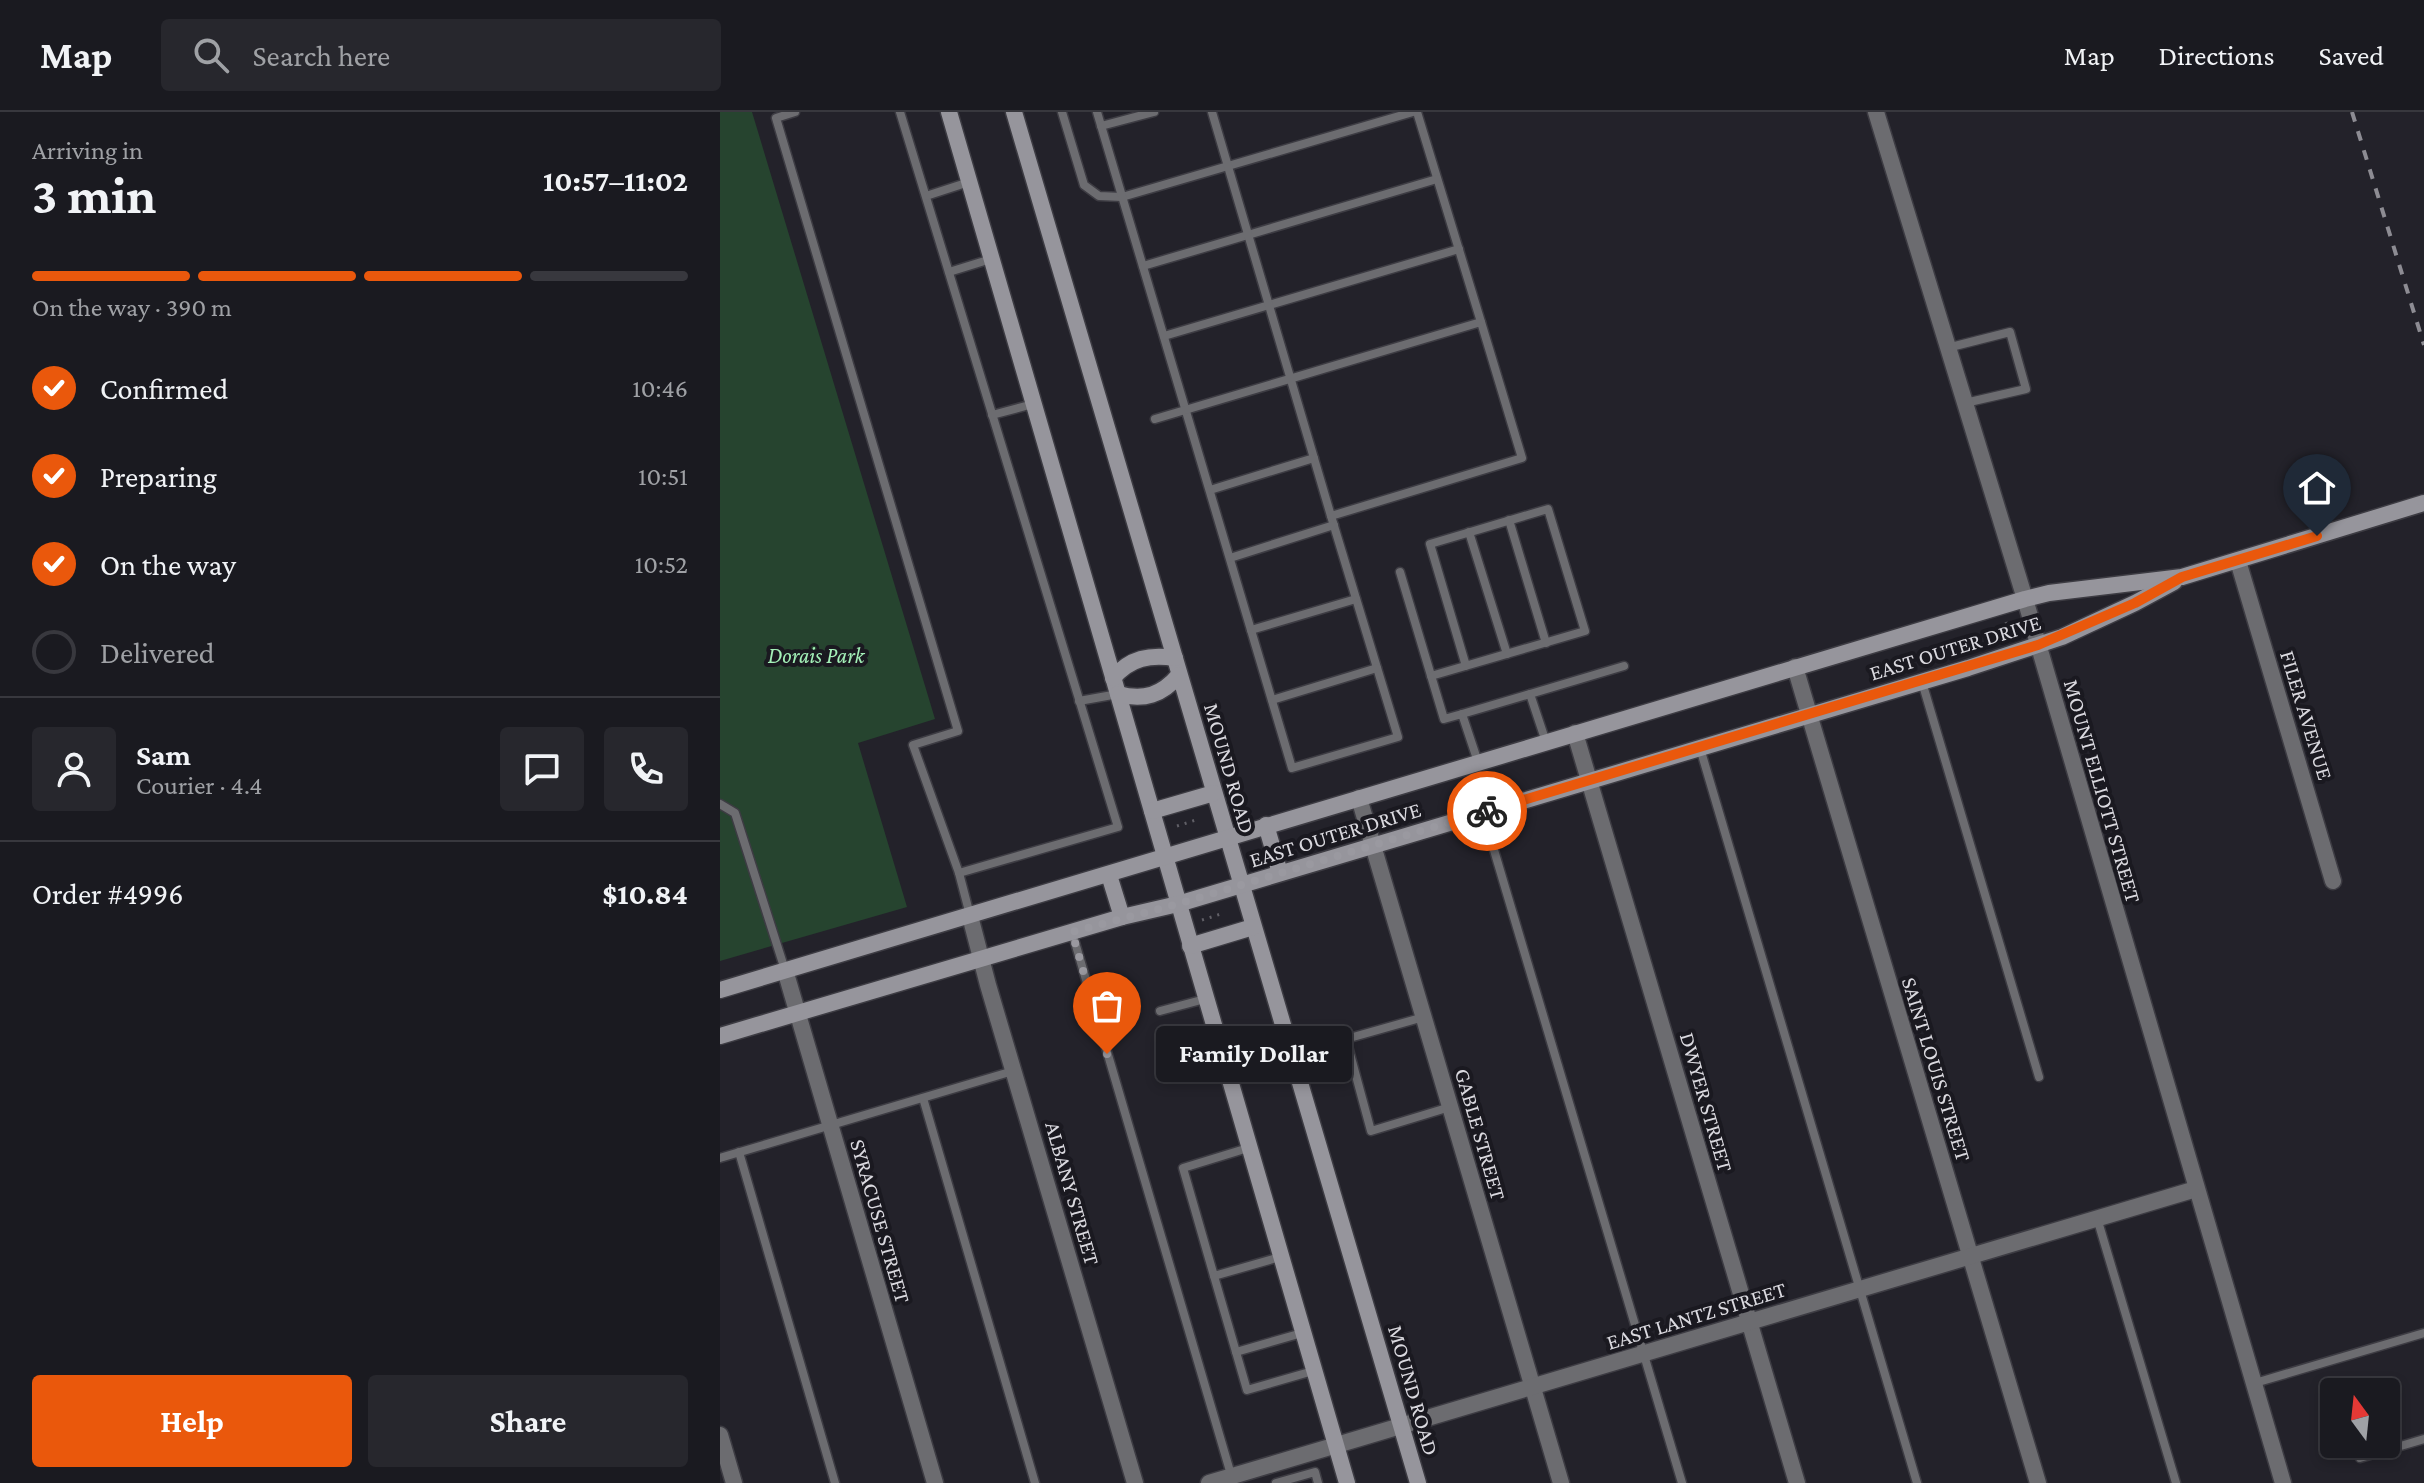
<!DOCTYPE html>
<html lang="en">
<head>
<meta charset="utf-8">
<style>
	:root { --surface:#1a1a20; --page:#27272d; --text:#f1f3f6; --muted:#9fa1a5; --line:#38383e; --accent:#ea580c }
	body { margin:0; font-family:"Crimson Pro",serif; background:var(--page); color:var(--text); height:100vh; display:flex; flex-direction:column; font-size:30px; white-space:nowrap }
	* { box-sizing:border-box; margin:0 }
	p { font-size:26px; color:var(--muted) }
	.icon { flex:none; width:44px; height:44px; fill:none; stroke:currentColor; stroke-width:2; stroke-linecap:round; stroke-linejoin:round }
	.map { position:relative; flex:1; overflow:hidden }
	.side { display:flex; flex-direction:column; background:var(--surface); width:720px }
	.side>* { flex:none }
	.needle { width:52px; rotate:345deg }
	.tools { position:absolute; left:1600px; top:1266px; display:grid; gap:16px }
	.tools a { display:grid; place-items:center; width:80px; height:80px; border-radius:8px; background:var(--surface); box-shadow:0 4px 12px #0003,0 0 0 2px var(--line); font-size:40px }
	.pin { position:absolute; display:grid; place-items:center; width:68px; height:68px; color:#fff; margin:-82px -34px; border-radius:50% 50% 50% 0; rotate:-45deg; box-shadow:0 0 8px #0007 }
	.pin .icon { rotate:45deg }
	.courier { position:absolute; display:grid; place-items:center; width:80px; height:80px; margin:-40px; border:6px solid #ea580c; border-radius:50%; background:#fff; color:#222; box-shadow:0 2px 10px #0007 }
	.bubble { position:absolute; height:56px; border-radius:8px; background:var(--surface); box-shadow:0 4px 12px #0003,0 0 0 2px var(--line); font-size:26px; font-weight:700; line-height:56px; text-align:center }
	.overview em { font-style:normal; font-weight:700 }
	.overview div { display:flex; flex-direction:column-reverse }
	.overview { display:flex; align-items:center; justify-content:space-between; height:136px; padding:0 32px }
	h1 { font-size:52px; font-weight:700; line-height:60px }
	.bar { display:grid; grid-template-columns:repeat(4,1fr); gap:12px 8px; align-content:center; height:96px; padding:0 32px }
	.bar i { height:10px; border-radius:6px; background:var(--line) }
	.bar .on { background:var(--accent) }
	.bar p { grid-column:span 4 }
	.line { display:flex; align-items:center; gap:20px; padding:0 32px; border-top:2px solid var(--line) }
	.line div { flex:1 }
	.round { display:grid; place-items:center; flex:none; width:84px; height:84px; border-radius:8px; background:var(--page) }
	ol { padding:0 32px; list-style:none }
	li { display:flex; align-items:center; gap:24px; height:88px }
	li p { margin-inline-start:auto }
	li .icon { padding:8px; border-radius:50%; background:var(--accent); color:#fff; stroke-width:4 }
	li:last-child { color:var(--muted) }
	li i { width:44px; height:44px; border:4px solid var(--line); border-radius:50% }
	.button { display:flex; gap:16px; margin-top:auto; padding:16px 32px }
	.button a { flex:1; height:92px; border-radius:8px; background:var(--accent); color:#fff; font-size:32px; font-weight:700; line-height:92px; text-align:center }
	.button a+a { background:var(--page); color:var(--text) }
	header { display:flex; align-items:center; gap:48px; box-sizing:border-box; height:112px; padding:0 40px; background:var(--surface); border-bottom:2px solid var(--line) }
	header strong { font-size:38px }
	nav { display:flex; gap:44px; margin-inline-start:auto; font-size:28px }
	.search { width:560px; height:72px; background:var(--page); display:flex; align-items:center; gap:20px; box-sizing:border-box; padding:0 28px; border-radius:8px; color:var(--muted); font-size:30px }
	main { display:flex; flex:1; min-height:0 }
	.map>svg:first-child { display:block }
</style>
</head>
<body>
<header>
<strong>Map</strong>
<div class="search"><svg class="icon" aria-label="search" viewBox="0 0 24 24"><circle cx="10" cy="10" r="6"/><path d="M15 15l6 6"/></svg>Search here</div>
<nav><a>Map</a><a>Directions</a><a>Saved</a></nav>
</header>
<main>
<section class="side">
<div class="overview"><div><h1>3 min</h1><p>Arriving in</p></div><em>10:57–11:02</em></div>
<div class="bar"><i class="on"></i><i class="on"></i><i class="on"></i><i></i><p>On the way · 390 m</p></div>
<ol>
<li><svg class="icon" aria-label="check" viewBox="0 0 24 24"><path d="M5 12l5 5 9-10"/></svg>Confirmed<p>10:46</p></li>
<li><svg class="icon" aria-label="check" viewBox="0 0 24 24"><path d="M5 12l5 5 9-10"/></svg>Preparing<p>10:51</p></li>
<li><svg class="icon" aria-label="check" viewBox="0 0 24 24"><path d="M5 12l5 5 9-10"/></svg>On the way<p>10:52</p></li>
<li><i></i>Delivered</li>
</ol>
<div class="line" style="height:144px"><a class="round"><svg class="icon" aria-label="person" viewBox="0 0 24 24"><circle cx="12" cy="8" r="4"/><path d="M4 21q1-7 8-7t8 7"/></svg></a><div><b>Sam</b><p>Courier · 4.4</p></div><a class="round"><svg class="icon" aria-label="chat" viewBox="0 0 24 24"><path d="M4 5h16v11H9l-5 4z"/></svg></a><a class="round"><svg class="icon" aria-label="phone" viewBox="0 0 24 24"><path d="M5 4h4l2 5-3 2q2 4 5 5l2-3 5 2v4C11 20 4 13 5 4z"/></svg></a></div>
<div class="line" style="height:104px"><div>Order #4996</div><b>$10.84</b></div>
<div class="button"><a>Help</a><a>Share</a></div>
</section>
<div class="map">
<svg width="1704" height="1371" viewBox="0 0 1704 1371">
	<rect width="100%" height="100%" fill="#23222a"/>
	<polygon fill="#26442f" points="0,0 32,0 215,607 138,631 187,795 0,849"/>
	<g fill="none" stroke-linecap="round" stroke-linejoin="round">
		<defs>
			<g id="service">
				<polyline points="75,0 56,6 238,619 193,633 239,761"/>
				<polyline points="180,0 398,715 239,761 250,803"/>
				<polyline points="342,0 364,73 379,84 402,85 693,0"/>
				<polyline points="377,0 572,656 678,625 611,404"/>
				<polyline points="697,0 761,210"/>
				<polyline points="381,14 434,0"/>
				<polyline points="206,84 249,70"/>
				<polyline points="423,154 717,67"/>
				<polyline points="229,160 271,147"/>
				<polyline points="444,224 739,137"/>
				<polyline points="1227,236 1290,220 1306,277 1245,291"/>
				<polyline points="272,303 313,292"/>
				<path d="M435,307C543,274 652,242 761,210L802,346L611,404L492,0"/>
				<polyline points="490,378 594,346"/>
				<polyline points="789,408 826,531"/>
				<polyline points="749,420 787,542"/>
				<polyline points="510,446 614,413"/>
				<polyline points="680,460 724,607 742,602 758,650"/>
				<polyline points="531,518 636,487"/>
				<polyline points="711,564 865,519 828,397 710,432 746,554"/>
				<polyline points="1202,570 1319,965"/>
				<polyline points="552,588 657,556"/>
				<polyline points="359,589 398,582"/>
				<polyline points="742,602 810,582"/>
				<polyline points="826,630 810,582 904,554"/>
				<polyline points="980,636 1197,1371"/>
				<polyline points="0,692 15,701 65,858"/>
				<polyline points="763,701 962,1371"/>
				<polyline points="352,820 512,1366"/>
				<polyline points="440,899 485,887"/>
				<polyline points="704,905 626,927 651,1019 730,995"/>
				<polyline points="203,986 315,1371"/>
				<polyline points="528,1036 463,1056 494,1164 560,1145"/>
				<polyline points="19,1040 115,1371"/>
				<polyline points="0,1046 293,959"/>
				<polyline points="1377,1106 1456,1371"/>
				<polyline points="494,1164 527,1278 593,1259"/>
				<polyline points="516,1240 582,1221"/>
				<polyline points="1535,1271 1704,1221"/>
				<polyline points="1640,1346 1704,1327"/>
				<polyline points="556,1371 595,1360 598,1371"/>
			</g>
			<g id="minor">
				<polyline points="1518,449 1613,769"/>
				<polyline points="1075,555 1318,1371"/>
				<polyline points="855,621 1077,1371"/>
				<polyline points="639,686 841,1371"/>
				<polyline points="250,804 268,873 415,1371"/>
				<polyline points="65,858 215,1371"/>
				<polyline points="0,1323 14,1371"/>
				<polyline points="489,1371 1476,1077"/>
			</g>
			<polyline id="tertiary" points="1156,0 1305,487 1563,1371"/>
			<g id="secondary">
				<polyline points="229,0 627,1371"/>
				<polyline points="294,0 698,1371"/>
				<path d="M393,566C410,546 430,542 455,546"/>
				<path d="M398,582C424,589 442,583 459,563"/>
				<polyline points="432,699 494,681"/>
				<polyline points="546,713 560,761"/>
				<polyline points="389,763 402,805"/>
				<polyline points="470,834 533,815"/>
				<polyline points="0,878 1305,487 1329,481 1462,465 1704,391"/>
				<polyline points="0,924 402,805 458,792 1248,556 1342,525 1415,491 1454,470"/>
			</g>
		</defs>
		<use href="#service" stroke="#3d3c43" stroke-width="11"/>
		<use href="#minor" stroke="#3d3c43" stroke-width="19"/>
		<use href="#tertiary" stroke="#3d3c43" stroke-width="19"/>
		<use href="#secondary" stroke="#3d3c43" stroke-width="19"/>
		<g stroke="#616067" stroke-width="3" stroke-dasharray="2 6" stroke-linecap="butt">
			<polyline points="1286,510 1290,525"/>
			<polyline points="457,714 479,707"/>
			<polyline points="482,808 504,801"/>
		</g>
		<use href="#service" stroke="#6c6c70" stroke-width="8"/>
		<use href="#minor" stroke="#6c6c70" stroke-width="16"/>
		<use href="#tertiary" stroke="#6c6c70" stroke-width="16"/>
		<use href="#secondary" stroke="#96959c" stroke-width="16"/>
		<polyline stroke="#8d8c93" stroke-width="4" stroke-dasharray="10 10" stroke-linecap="butt" points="1632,0 1704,233"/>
	</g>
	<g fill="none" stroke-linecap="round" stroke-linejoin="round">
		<polyline stroke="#9a99a0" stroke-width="8" stroke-dasharray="0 14.4" points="387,942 352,820 458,792 767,699"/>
		<polyline stroke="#ea580c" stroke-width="10" points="767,699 1318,533 1415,491 1462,465 1597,424"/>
	</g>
	<g text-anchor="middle" stroke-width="8" stroke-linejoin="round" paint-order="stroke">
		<g font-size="22" fill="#dad9df" stroke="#1a1920">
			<text transform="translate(1235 535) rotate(-17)" y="8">EAST OUTER DRIVE</text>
			<text transform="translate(1587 603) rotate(73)" y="8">FILER AVENUE</text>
			<text transform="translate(510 656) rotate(74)" y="8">MOUND ROAD</text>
			<text transform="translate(1383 679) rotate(74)" y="8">MOUNT ELLIOTT STREET</text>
			<text transform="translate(615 722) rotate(-17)" y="8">EAST OUTER DRIVE</text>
			<text transform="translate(1217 957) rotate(73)" y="8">SAINT LOUIS STREET</text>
			<text transform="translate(987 990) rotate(74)" y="8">DWYER STREET</text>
			<text transform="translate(761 1022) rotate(74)" y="8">GABLE STREET</text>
			<text transform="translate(353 1081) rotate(74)" y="8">ALBANY STREET</text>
			<text transform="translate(161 1109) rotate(74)" y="8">SYRACUSE STREET</text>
			<text transform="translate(976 1203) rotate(-17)" y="8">EAST LANTZ STREET</text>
			<text transform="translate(694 1278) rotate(74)" y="8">MOUND ROAD</text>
		</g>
		<g font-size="22" font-style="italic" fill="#a4f1b8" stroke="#1a1920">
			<text x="96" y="551">Dorais Park</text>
		</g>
	</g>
</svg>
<div class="tools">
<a><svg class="needle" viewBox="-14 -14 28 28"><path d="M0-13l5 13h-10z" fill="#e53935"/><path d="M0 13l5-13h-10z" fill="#9fa1a5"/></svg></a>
</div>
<div class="pin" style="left:387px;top:942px;background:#ea580c"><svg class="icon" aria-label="bag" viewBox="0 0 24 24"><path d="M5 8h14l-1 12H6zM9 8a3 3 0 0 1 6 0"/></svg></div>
<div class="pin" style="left:1597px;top:424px;background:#1f2937"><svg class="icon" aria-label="home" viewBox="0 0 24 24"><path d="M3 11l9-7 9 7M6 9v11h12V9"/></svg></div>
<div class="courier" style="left:767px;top:699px"><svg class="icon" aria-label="bike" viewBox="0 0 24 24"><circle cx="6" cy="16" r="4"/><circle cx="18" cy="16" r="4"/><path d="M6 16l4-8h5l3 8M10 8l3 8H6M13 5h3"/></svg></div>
<div class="bubble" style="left:436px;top:914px;width:196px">Family Dollar</div>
</div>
</main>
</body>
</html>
